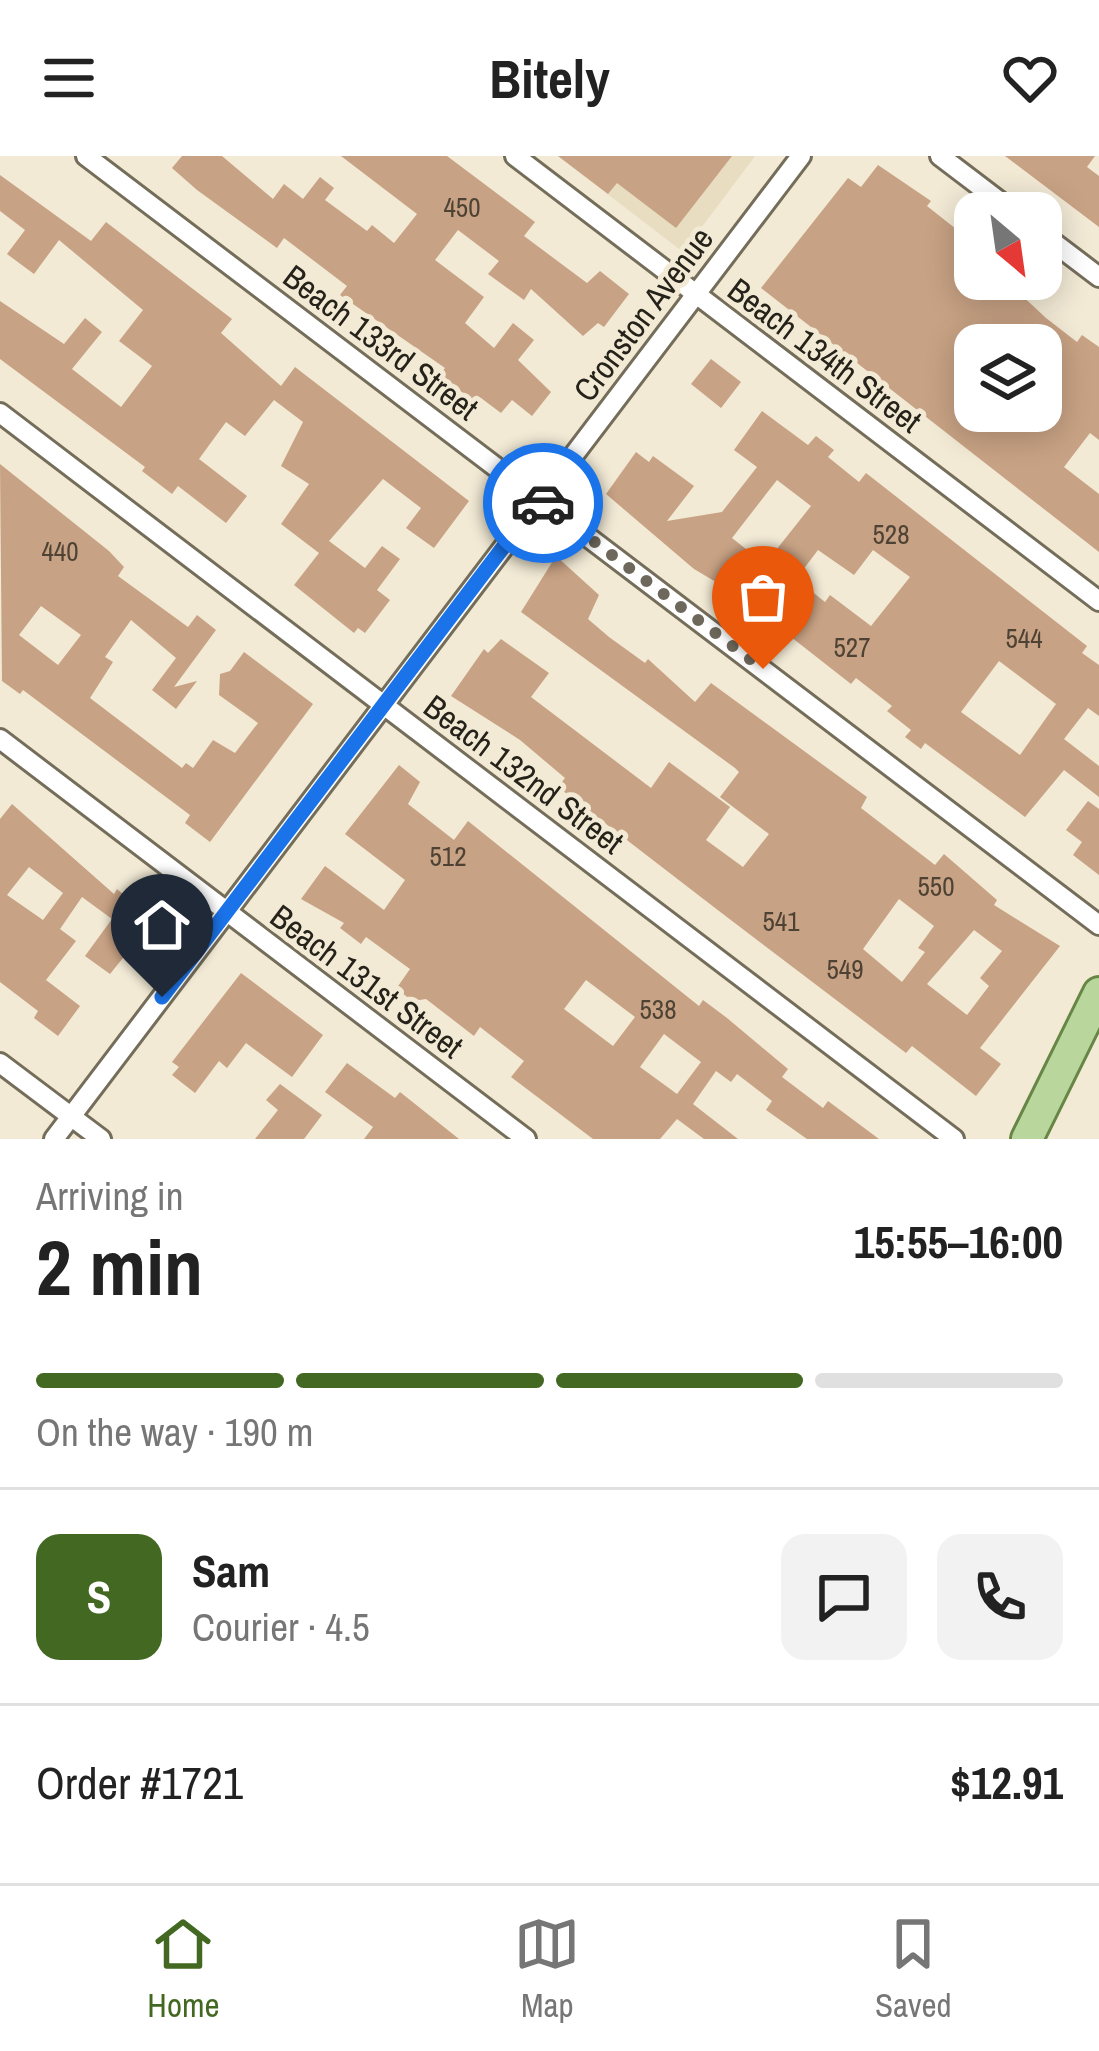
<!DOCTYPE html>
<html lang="en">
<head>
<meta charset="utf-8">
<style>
	:root { --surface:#fff; --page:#f2f2f2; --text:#222; --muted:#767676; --line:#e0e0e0; --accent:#436821 }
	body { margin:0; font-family:"Archivo Narrow",sans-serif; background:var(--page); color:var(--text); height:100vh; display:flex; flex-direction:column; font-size:45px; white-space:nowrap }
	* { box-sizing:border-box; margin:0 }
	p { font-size:39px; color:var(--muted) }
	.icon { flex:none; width:66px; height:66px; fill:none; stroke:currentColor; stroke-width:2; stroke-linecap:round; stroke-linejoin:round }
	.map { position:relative; height:983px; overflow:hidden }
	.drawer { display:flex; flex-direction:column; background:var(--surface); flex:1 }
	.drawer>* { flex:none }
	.needle { width:78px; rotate:151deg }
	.fabs { position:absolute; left:954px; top:36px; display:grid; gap:24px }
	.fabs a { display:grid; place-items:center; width:108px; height:108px; border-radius:24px; background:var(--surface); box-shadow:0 6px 30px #0003; font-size:60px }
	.pin { position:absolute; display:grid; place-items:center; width:102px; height:102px; color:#fff; margin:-123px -51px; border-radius:50% 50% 50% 0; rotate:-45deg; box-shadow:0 0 12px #0007 }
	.pin .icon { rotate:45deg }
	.courier { position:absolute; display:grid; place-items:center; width:120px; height:120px; margin:-60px; border:9px solid #1a73e8; border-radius:50%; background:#fff; color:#222; box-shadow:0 3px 15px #0007 }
	.headline em { font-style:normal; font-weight:800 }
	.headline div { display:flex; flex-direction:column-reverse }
	.headline { display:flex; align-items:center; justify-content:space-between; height:204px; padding:0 36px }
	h1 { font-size:78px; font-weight:800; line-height:90px }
	.bar { display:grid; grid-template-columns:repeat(4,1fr); gap:18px 12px; align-content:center; height:144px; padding:0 36px }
	.bar i { height:15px; border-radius:9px; background:var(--line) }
	.bar .on { background:var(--accent) }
	.bar p { grid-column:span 4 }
	.line { display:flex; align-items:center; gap:30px; padding:0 36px; border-top:3px solid var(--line) }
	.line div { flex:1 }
	.round { display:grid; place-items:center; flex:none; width:126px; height:126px; border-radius:24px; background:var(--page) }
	header { display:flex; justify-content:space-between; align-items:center; height:156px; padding:0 36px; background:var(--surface); font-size:54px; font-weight:800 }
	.dock { display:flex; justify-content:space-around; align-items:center; height:168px; border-top:3px solid var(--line); background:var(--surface); font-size:33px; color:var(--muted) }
	.dock a { display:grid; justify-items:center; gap:6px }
	.dock .on { color:var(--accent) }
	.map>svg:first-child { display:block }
</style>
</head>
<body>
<header><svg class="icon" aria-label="menu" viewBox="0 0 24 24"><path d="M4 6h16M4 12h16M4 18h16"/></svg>Bitely<svg class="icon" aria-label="heart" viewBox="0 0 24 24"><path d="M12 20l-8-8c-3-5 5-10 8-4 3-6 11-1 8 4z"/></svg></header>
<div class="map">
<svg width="1099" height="983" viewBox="0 0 1099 983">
	<rect width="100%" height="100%" fill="#f2ead5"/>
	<polygon fill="#e8ddc1" points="558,0 755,0 683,96"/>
	<g fill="#c8a284" fill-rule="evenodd">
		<polygon points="182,0 222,0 273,43 284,28 303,43 320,21 334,32 325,44 367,75 372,69 394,87 417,58 341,0 447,0 535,66 524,80 587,127 600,115 629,138 604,171 598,167 583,180 531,133 524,144 488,118 499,105 458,74 435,104 484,141 465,167 494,192 513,167 534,184 518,204 551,236 532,260 512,244 501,257 481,242 476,248 440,218 445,212 340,139 347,130 284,82 277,92 197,34 172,12"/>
		<polygon points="558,0 732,0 676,72 617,27 608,38"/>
		<polygon points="1005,0 1095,0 1087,11 1099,20 1099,71"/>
		<path d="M878,9L931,45L927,50L975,88V123H1021L1014,132L1046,162L1077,186L1082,179L1099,191V284L1090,277L1064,311L1099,338V396L761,132L848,22L861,31ZM975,189H1041V255H975Z"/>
		<polygon points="0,19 91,85 106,66 232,163 221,177 281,230 295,211 469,345 434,392 406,372 421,352 383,323 329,385 365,412 382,390 400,403 377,434 390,444 365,477 358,472 354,477 294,429 319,397 281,368 309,328 281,310 303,266 274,244 245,280 226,266 199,303 247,340 226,367 178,330 172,338 142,315 145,311 0,203 0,145 64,188 85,162 102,176 72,213 121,251 152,210 119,185 143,154 59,84 34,118 7,98 25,74 0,55"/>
		<polygon points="711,203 741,226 721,252 691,228"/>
		<path d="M762,255L808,289L816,280L834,294L828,301L859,326L866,317L1087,490L1082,497L1099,509V560L1088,552L1064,583L1099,610V641L1064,614L1025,661L925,587L921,593L905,581L911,574L887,555L892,550L856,522L851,528L736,438L694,413L606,338L636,296L649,306L653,300L694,330L667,365L722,356L757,311L734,294ZM777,324L811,350L765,408L732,382ZM818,394L854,419L873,394L910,421L871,470L830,439L825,446L796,423ZM999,505L1056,548L1020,599L961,556Z"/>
		<path d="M0,308L109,395L124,411L118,420L188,471L197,459L216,474L174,531L197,525L176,553L152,534L176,502L131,464L105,501L113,506L90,542L182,612L186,607L193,612L213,584L235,597L258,567L219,539L220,518L230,515L244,496L313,548L210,686L185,667L190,659L23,534L20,538L2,525ZM41,450L81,479L58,509L19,479Z"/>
		<path d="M556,400L599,439L588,463L609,481L645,507L648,503L695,546L711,527L867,641L861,652L935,709L944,698L997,744L994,749L1060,790L980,892L1001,908L976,940L912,890L906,897L719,755L558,631L565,622L520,584L451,540L484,493L488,497L501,483L549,517L531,541L651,632L669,606L730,651L706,684L743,711L769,678L720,641L739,616L735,612L521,456ZM899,743L934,770L918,792L925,796L902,826L863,793ZM974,774L1002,795L980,822L989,830L967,859L927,828Z"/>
		<path d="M399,609L420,626L408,648L454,684L468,665L699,850L703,844L727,862L788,913L782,921L823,952L828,945L879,983H807L766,954L772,945L737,918L731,926L716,915L693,948L738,983H704L677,963L660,983H593L511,921L524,905L480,871L474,880L426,843L413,845L396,833L410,813L366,781L361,788L340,772L344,767L301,743L325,710L384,754L405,724L345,678ZM586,824L635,861L613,890L564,853ZM664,878L701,906L677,938L640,911Z"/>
		<polygon points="1088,645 1099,653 1099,719 1073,699 1082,686 1066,674"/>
		<path d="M12,648L114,738L117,733L124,739L130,732L160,756L110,818L85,800L112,763L82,741L60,773L76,785L46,824L80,850L58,880L34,862L38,855L0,826V663ZM29,711L63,737L43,764L7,739Z"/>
		<polygon points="241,817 323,879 292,921 246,887 227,912 219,905 195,937 172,919 179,911 172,906"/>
		<polygon points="347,907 395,942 400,936 459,983 364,983 373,971 325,936"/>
		<polygon points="280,928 322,959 304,983 255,983 278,954 266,944"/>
	</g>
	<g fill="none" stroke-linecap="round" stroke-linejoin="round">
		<defs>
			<g id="minor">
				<polyline points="86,0 1099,769"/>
				<polyline points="515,0 1099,445"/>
				<polyline points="940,0 1015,57"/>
				<polyline points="1041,77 1099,121"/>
				<polyline points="0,257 954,983"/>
				<polyline points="0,583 526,983"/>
				<polyline points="0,907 101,983"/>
				<polyline points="54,983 801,0"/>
			</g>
			<polyline id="primary" points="1027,983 1099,837"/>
		</defs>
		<use href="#minor" stroke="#746d5a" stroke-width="24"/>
		<use href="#primary" stroke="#678645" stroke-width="36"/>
		<use href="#minor" stroke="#fff" stroke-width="18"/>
		<use href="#primary" stroke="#b9d79d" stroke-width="30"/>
	</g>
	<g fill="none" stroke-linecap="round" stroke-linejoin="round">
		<polyline stroke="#6d685b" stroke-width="12" stroke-dasharray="0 21.6" points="543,347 763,513"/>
		<polyline stroke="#1a73e8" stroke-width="15" points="162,841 539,344 543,347"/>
	</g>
	<g text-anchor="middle" stroke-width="10" stroke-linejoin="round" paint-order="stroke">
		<g font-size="27" fill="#4e4234">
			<text x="462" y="61">450</text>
			<text x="891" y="388">528</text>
			<text x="60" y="405">440</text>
			<text x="1024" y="492">544</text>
			<text x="852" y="501">527</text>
			<text x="448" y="710">512</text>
			<text x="936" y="740">550</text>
			<text x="781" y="775">541</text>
			<text x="845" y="823">549</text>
			<text x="658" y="863">538</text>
		</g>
		<g font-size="33" fill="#25221a" stroke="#f2ead5">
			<text transform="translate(643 158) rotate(-53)" y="12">Cronston Avenue</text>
			<text transform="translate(381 186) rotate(37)" y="12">Beach 133rd Street</text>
			<text transform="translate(825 199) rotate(37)" y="12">Beach 134th Street</text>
			<text transform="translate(524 618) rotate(37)" y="12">Beach 132nd Street</text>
			<text transform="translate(367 825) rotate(37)" y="12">Beach 131st Street</text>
		</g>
	</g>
</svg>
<div class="fabs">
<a><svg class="needle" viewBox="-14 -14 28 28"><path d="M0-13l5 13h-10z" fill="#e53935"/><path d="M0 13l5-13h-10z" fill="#767676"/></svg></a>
<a><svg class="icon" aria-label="layers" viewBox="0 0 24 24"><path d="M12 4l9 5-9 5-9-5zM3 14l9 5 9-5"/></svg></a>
</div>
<div class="pin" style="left:763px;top:513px;background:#ea580c"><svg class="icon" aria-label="bag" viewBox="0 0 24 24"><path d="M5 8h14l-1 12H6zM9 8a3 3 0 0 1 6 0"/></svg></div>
<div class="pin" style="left:162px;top:841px;background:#1f2937"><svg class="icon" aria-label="home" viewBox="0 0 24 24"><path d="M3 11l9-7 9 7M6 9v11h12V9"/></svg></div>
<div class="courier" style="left:543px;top:347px"><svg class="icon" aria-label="car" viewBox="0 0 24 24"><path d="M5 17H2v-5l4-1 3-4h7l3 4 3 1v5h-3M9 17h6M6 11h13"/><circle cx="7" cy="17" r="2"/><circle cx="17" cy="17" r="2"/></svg></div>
</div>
<section class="drawer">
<div class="headline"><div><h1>2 min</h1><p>Arriving in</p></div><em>15:55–16:00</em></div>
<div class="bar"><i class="on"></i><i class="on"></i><i class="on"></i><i></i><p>On the way · 190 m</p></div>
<div class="line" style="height:216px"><b class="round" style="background:var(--accent);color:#fff">S</b><div><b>Sam</b><p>Courier · 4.5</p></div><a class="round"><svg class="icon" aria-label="chat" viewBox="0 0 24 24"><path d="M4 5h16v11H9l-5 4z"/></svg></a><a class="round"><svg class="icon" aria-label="phone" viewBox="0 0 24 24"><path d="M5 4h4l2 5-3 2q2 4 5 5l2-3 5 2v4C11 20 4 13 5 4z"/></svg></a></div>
<div class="line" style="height:156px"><div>Order #1721</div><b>$12.91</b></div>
</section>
<nav class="dock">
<a class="on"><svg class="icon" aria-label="home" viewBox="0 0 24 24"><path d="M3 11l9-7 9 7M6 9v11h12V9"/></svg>Home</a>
<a><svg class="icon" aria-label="map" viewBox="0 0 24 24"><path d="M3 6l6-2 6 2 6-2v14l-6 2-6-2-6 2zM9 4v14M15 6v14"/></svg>Map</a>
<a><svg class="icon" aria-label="saved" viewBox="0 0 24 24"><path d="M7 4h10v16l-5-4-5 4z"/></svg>Saved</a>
</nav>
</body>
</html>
